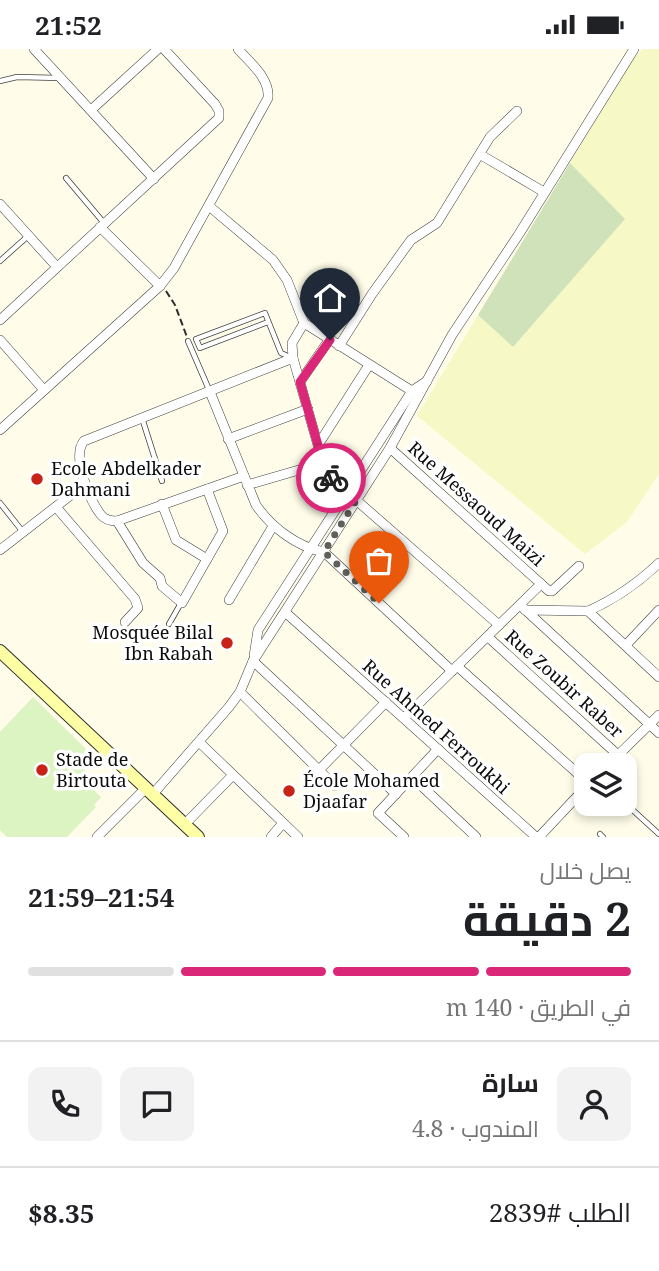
<!DOCTYPE html>
<html lang="ar">
<head>
<meta charset="utf-8">
<style>
	:root { --surface:#fff; --page:#f2f2f2; --text:#202124; --muted:#757577; --line:#e0e0e0; --accent:#db2777 }
	body { margin:0; font-family:"Noto Serif",Cairo,serif; background:var(--page); color:var(--text); direction:rtl; height:100vh; display:flex; flex-direction:column; font-size:26px; white-space:nowrap }
	* { box-sizing:border-box; margin:0 }
	p { font-size:23px; color:var(--muted) }
	.icon { flex:none; width:38px; height:38px; fill:none; stroke:currentColor; stroke-width:2; stroke-linecap:round; stroke-linejoin:round }
	.map { position:relative; height:788px; overflow:hidden; direction:ltr }
	.panel { display:flex; flex-direction:column; background:var(--surface); flex:1 }
	.panel>* { flex:none }
	.controls { position:absolute; left:574px; top:704px; display:grid; gap:14px }
	.controls a { display:grid; place-items:center; width:63px; height:63px; border-radius:14px; background:var(--surface); box-shadow:0 4px 10px #0003; font-size:35px }
	.pin { position:absolute; display:grid; place-items:center; width:60px; height:60px; color:#fff; margin:-72px -30px; border-radius:50% 50% 50% 0; rotate:-45deg; box-shadow:0 0 7px #0007 }
	.pin .icon { rotate:45deg }
	.courier { position:absolute; display:grid; place-items:center; width:70px; height:70px; margin:-35px; border:5px solid #db2777; border-radius:50%; background:#fff; color:#222; box-shadow:0 2px 9px #0007 }
	.head em { font-style:normal; font-weight:700 }
	.head div { display:flex; flex-direction:column-reverse }
	.head { display:flex; align-items:center; justify-content:space-between; height:119px; padding:0 28px }
	h1 { font-size:46px; font-weight:700; line-height:52px }
	.bar { display:grid; grid-template-columns:repeat(4,1fr); gap:10px 7px; align-content:center; height:84px; padding:0 28px }
	.bar i { height:9px; border-radius:5px; background:var(--line) }
	.bar .on { background:var(--accent) }
	.bar p { grid-column:span 4 }
	.line { display:flex; align-items:center; gap:18px; padding:0 28px; border-top:2px solid var(--line) }
	.line div { flex:1 }
	.round { display:grid; place-items:center; flex:none; width:74px; height:74px; border-radius:14px; background:var(--page) }
	.status { display:flex; justify-content:space-between; align-items:center; height:49px; padding:0 35px; background:var(--surface); direction:ltr }
	.status svg { height:19px; fill:currentColor }
	.map>svg:first-child { display:block }
</style>
</head>
<body>
<div class="status"><b>21:52</b><svg viewBox="0 0 49 12"><path d="M0 12V9h3v3zM5 12V6h3v6zM10 12V3h3v9zM15 12V0h3v12zM26 1h20v11H26zM47 4h2v5h-2z"/></svg></div>
<div class="map">
<svg width="659" height="788" viewBox="0 0 659 788">
	<rect width="100%" height="100%" fill="#fffde9"/>
	<polygon fill="#f6f8c6" points="643,0 659,0 659,425 627,473 585,505 417,367 478,266 513,298 624,170 570,114 631,12"/>
	<polygon fill="#d0e2b9" points="570,114 625,170 513,298 478,266"/>
	<polygon fill="#dcf3c2" points="33,648 90,704 79,716 90,726 88,729 91,732 88,736 101,748 94,756 96,758 67,788 7,788 0,781 0,683"/>
	<g fill="none" stroke-linecap="round" stroke-linejoin="round">
		<defs>
			<g id="lane">
				<polyline points="0,32 17,28 61,29"/>
				<polyline points="66,129 104,174"/>
				<polyline points="0,212 28,187"/>
				<polyline points="268,273 200,299 196,290 265,264 281,304 292,309"/>
				<polyline points="188,292 210,343"/>
				<polyline points="142,369 162,432"/>
				<polyline points="0,454 23,483"/>
				<polyline points="169,575 181,554"/>
				<polyline points="625,754 659,785"/>
				<polyline points="600,785 603,788"/>
			</g>
			<g id="street">
				<polyline points="34,0 154,130"/>
				<polyline points="91,61 158,0"/>
				<polyline points="481,106 544,143"/>
				<polyline points="0,155 57,218"/>
				<polyline points="209,157 273,211 287,231 304,274"/>
				<polyline points="100,178 160,237"/>
				<polyline points="0,271 219,69 219,62 215,55 164,0"/>
				<polyline points="304,274 415,344"/>
				<polyline points="0,291 44,341"/>
				<polyline points="339,297 372,245 411,191 437,174 490,88 517,62"/>
				<polyline points="293,309 323,414 331,429 499,576"/>
				<polyline points="300,333 329,291"/>
				<path d="M210,343L256,456C271,478 297,498 324,503L452,622"/>
				<path d="M0,381L160,237L174,219L268,49C270,29 250,14 238,0"/>
				<polyline points="228,390 308,360"/>
				<polyline points="318,396 369,316"/>
				<polyline points="390,399 549,542 552,542 579,517"/>
				<path d="M244,427L117,472C111,472 105,471 101,466C90,452 71,407 84,392L293,309L292,294L304,274"/>
				<polyline points="247,436 323,414"/>
				<polyline points="162,455 176,491 207,510"/>
				<polyline points="56,458 135,550 138,559 125,573"/>
				<polyline points="117,472 143,514 160,529 162,537 182,554 223,482 207,440"/>
				<polyline points="0,501 85,435"/>
				<polyline points="229,551 273,477"/>
				<polyline points="520,556 659,684"/>
				<polyline points="525,561 588,562 659,628"/>
				<path d="M588,562C613,551 639,533 659,514"/>
				<polyline points="285,563 536,788"/>
				<polyline points="488,588 618,706"/>
				<polyline points="626,596 659,561"/>
				<polyline points="254,607 258,581 412,342 427,332"/>
				<polyline points="253,612 396,745"/>
				<polyline points="457,617 586,732"/>
				<polyline points="240,643 335,737"/>
				<polyline points="404,669 541,535"/>
				<polyline points="200,694 298,788"/>
				<polyline points="608,716 659,666"/>
				<polyline points="319,721 386,653"/>
				<polyline points="412,728 476,788"/>
				<polyline points="153,745 229,658 240,643 253,612 390,399 452,286 519,185 634,0"/>
				<polyline points="185,775 233,726"/>
				<polyline points="97,788 146,739"/>
				<polyline points="271,788 283,774"/>
				<polyline points="404,788 378,764 438,700"/>
				<polyline points="539,788 586,738"/>
			</g>
			<polyline id="secondary" points="0,602 198,788"/>
		</defs>
		<use href="#lane" stroke="#3e3e3e" stroke-width="6"/>
		<use href="#street" stroke="#3e3e3e" stroke-width="10"/>
		<use href="#secondary" stroke="#2d2d2d" stroke-width="14"/>
		<polyline stroke="#2d2d2d" stroke-width="2" stroke-dasharray="7 3.5" stroke-linecap="butt" points="166,242 175,256 187,288"/>
		<use href="#lane" stroke="#fff" stroke-width="4.5"/>
		<use href="#street" stroke="#fff" stroke-width="9"/>
		<use href="#secondary" stroke="#feffa4" stroke-width="12"/>
	</g>
	<g fill="none" stroke-linecap="round" stroke-linejoin="round">
		<polyline stroke="#606059" stroke-width="7" stroke-dasharray="0 12.6" points="331,429 357,450 324,503 379,554"/>
		<polyline stroke="#db2777" stroke-width="9" points="330,291 300,333 323,414 331,429"/>
	</g>
	<g fill="#c72417" stroke="#fff" stroke-width="2.5">
		<circle cx="37" cy="430" r="7"/>
		<circle cx="227" cy="594" r="7"/>
		<circle cx="42" cy="721" r="7"/>
		<circle cx="289" cy="742" r="7"/>
	</g>
	<g text-anchor="middle" stroke-width="7" stroke-linejoin="round" paint-order="stroke">
		<g font-size="18" fill="#0b0b0b" stroke="#fff" text-anchor="start">
			<text x="51" y="426">Ecole Abdelkader<tspan x="51" dy="21">Dahmani</tspan></text>
			<text x="213" y="590" text-anchor="end">Mosquée Bilal<tspan x="213" dy="21">Ibn Rabah</tspan></text>
			<text x="56" y="717">Stade de<tspan x="56" dy="21">Birtouta</tspan></text>
			<text x="303" y="738">École Mohamed<tspan x="303" dy="21">Djaafar</tspan></text>
		</g>
		<g font-size="18" fill="#0b0b0b" stroke="#fff">
			<text transform="translate(476 455) rotate(42)" y="6">Rue Messaoud Maizi</text>
			<text transform="translate(564 635) rotate(42)" y="6">Rue Zoubir Raber</text>
			<text transform="translate(436 678) rotate(42)" y="6">Rue Ahmed Ferroukhi</text>
		</g>
	</g>
</svg>
<div class="controls">
<a><svg class="icon" aria-label="layers" viewBox="0 0 24 24"><path d="M12 4l9 5-9 5-9-5zM3 14l9 5 9-5"/></svg></a>
</div>
<div class="pin" style="left:379px;top:554px;background:#ea580c"><svg class="icon" aria-label="bag" viewBox="0 0 24 24"><path d="M5 8h14l-1 12H6zM9 8a3 3 0 0 1 6 0"/></svg></div>
<div class="pin" style="left:330px;top:291px;background:#1f2937"><svg class="icon" aria-label="home" viewBox="0 0 24 24"><path d="M3 11l9-7 9 7M6 9v11h12V9"/></svg></div>
<div class="courier" style="left:331px;top:429px"><svg class="icon" aria-label="bike" viewBox="0 0 24 24"><circle cx="6" cy="16" r="4"/><circle cx="18" cy="16" r="4"/><path d="M6 16l4-8h5l3 8M10 8l3 8H6M13 5h3"/></svg></div>
</div>
<section class="panel">
<div class="head"><div><h1>2 دقيقة</h1><p>يصل خلال</p></div><em>21:54–21:59</em></div>
<div class="bar"><i class="on"></i><i class="on"></i><i class="on"></i><i></i><p>في الطريق · 140 m</p></div>
<div class="line" style="height:126px"><a class="round"><svg class="icon" aria-label="person" viewBox="0 0 24 24"><circle cx="12" cy="8" r="4"/><path d="M4 21q1-7 8-7t8 7"/></svg></a><div><b>سارة</b><p>المندوب · 4.8</p></div><a class="round"><svg class="icon" aria-label="chat" viewBox="0 0 24 24"><path d="M4 5h16v11H9l-5 4z"/></svg></a><a class="round"><svg class="icon" aria-label="phone" viewBox="0 0 24 24"><path d="M5 4h4l2 5-3 2q2 4 5 5l2-3 5 2v4C11 20 4 13 5 4z"/></svg></a></div>
<div class="line" style="height:91px"><div>الطلب #2839</div><b>$8.35</b></div>
</section>
</body>
</html>
